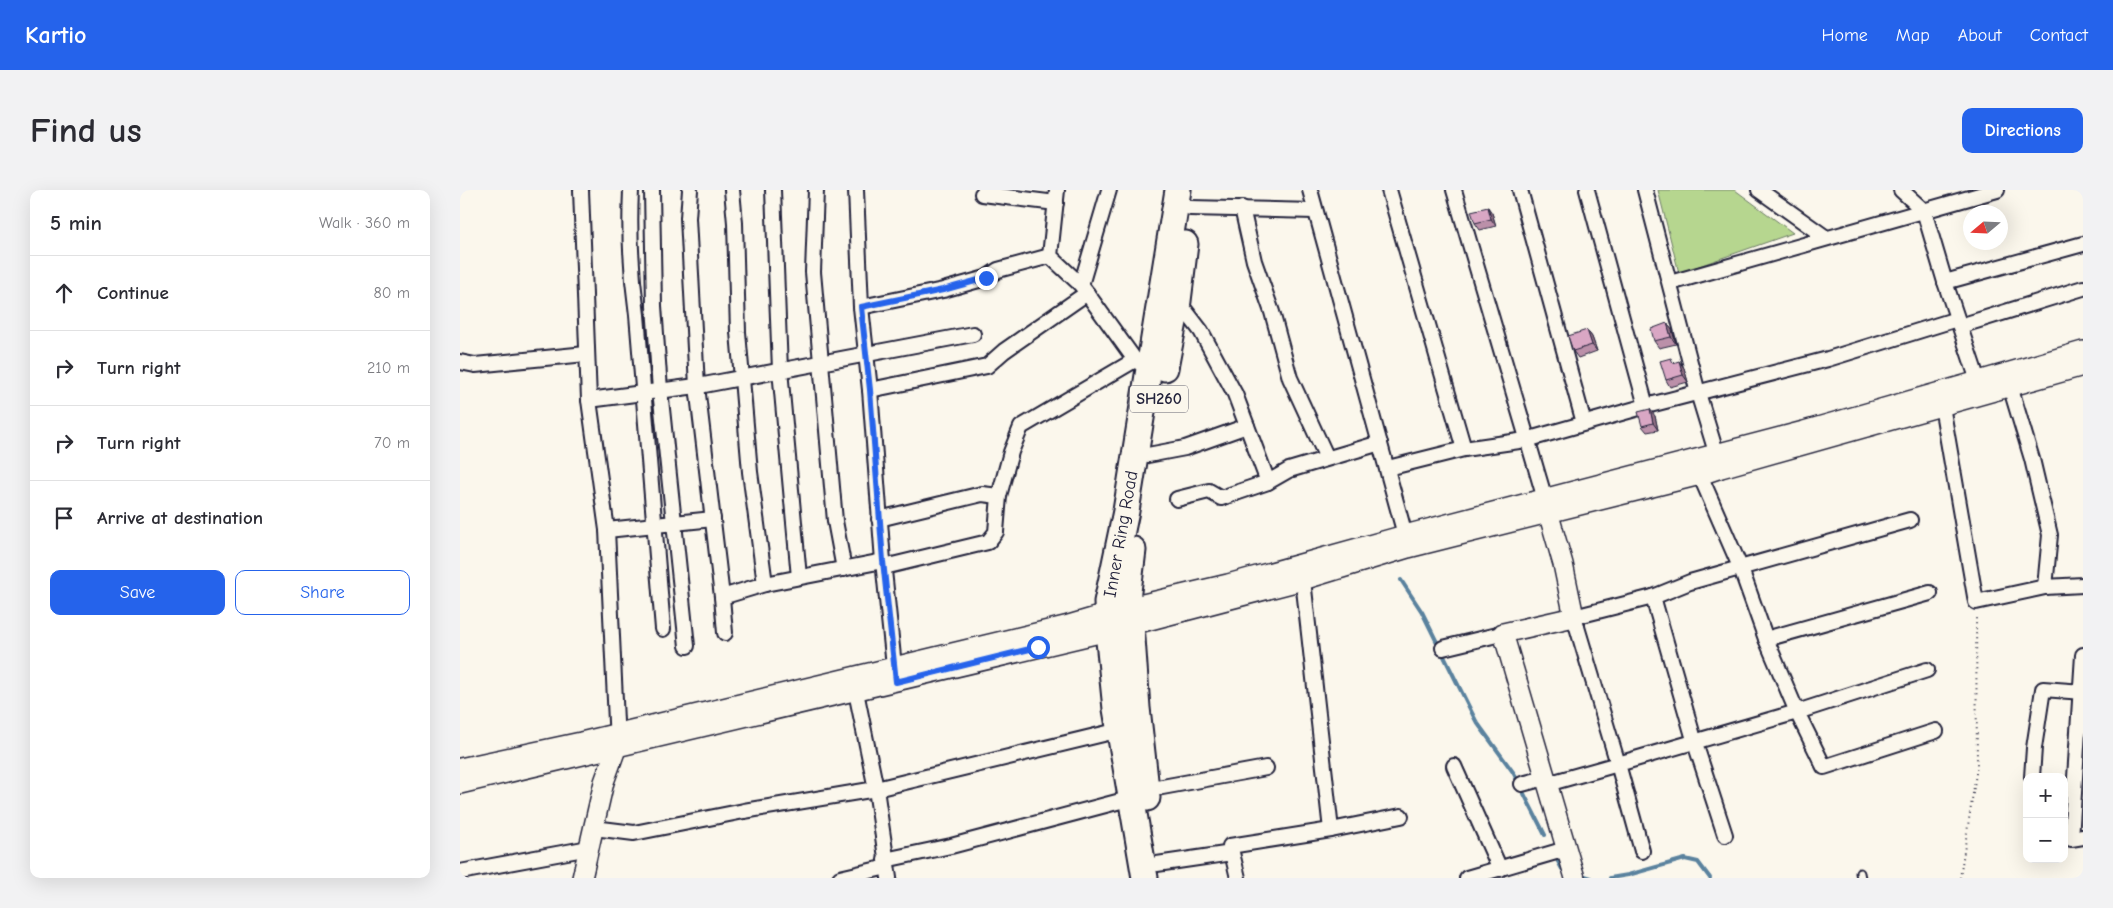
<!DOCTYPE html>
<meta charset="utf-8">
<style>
:root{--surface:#fff;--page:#f2f2f3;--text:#2b2b33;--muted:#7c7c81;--line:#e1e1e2;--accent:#2563eb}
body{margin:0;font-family:"Comic Neue",sans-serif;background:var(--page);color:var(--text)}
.controls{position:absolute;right:15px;bottom:15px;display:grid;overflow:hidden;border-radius:10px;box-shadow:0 5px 20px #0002}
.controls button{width:45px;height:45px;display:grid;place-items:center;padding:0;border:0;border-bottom:1px solid var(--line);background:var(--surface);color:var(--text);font:25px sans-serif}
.compass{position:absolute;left:1503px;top:15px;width:45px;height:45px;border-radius:50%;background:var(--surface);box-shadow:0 5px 20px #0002;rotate:251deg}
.stop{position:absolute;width:15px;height:15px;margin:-11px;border:4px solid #2563eb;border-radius:50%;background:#fff}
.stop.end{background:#2563eb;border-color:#fff;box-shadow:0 1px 5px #0008}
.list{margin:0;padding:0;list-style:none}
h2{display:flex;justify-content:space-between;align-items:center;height:65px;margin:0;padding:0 20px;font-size:21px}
h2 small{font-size:16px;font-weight:400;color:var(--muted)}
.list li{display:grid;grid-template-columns:32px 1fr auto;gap:15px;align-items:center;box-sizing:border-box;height:75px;padding:0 20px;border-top:1px solid var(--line)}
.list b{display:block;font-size:19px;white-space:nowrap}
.list em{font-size:16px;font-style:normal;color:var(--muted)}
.actions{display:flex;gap:10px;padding:15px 20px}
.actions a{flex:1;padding:11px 0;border:1px solid var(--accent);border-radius:10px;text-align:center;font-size:18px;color:var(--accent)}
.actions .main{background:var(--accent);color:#fff}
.icon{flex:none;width:28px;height:28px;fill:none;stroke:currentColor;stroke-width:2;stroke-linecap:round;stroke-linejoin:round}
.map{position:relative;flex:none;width:1623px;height:688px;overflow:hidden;border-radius:10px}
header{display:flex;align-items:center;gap:30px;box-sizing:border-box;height:70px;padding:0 25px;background:var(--accent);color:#fff}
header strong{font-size:24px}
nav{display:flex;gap:28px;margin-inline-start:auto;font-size:18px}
.intro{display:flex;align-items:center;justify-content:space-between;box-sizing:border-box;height:120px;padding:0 30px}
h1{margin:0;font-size:35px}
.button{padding:12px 22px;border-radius:10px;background:var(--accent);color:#fff;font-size:18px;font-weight:700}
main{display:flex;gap:30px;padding:0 30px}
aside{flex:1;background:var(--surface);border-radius:10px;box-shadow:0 5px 20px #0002}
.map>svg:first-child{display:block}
.green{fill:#b6d68f;stroke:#6c7c65}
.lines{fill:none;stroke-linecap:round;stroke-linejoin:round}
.stream{stroke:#5a829e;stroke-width:4}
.lane-casing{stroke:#22223b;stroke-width:11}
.street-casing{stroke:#22223b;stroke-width:18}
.secondary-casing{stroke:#22223b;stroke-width:22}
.highway-casing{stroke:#22223b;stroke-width:29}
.path{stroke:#22223b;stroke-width:2;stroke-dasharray:1 4;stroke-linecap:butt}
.lane{stroke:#fbf7ec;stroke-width:7}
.street{stroke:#fbf7ec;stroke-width:14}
.secondary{stroke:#fbf7ec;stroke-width:19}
.highway{stroke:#fbf7ec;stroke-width:25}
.wall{fill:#bb90a9;stroke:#22223b}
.shaded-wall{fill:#987589;stroke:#22223b}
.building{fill:#d9a7c4;stroke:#22223b}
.route{stroke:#2563eb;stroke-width:6}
.labels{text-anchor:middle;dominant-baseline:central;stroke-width:4;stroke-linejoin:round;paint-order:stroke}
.shield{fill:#fbf7ec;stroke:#636270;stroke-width:1}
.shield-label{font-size:16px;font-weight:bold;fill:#22223b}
.street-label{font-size:18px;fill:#22223b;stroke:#fbf7ec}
</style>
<header>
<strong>Kartio</strong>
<nav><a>Home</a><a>Map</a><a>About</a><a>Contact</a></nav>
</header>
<div class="intro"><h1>Find us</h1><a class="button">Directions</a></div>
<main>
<aside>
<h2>5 min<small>Walk · 360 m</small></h2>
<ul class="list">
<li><svg class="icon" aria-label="ahead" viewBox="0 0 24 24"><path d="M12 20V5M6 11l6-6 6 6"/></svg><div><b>Continue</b></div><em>80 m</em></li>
<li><svg class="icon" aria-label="right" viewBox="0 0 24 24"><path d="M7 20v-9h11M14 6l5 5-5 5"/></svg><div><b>Turn right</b></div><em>210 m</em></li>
<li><svg class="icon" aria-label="right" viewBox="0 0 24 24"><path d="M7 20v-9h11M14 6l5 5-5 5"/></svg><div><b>Turn right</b></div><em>70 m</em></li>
<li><svg class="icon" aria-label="arrive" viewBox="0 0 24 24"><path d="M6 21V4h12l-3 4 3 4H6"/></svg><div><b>Arrive at destination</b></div></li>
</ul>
<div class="actions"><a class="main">Save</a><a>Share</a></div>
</aside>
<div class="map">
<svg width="1623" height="688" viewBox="0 0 1623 688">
<rect width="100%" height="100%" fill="#fbf7ec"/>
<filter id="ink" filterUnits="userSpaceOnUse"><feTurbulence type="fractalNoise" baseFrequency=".02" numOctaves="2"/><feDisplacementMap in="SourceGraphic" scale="10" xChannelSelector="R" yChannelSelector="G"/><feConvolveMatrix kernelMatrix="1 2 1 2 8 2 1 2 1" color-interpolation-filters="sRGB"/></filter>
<g filter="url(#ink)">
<path class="green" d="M1198,0h77l58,43 -114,40z"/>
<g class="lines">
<g class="stream">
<path d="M941,390l21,32 54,109 37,51 32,63"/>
<path d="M1095,666l7,13"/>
<path d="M1125,686l6,2"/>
<path d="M1150,688l18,-3 57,-16 13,3 12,16"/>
</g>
<g class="lane-casing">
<path id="lane" d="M1400,683l1,5"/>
</g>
<g class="street-casing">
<g id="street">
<path d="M121,0l8,210 18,130 10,213"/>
<path d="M171,0c-2,43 0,83 6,125l26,314"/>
<path d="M192,0l2,116 6,84 27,256"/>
<path d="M230,0l-2,28 9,168 25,211 43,-13 118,-23"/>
<path d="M272,0l3,33 3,109 12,140 15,112"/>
<path d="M313,0l7,180 19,207"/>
<path d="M356,0l-3,82 22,249 9,48"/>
<path d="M396,0l5,117 9,83 13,171 12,115"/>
<path d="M597,0l-7,66 31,29 54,75 6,4"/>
<path d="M850,0l97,352"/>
<path d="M929,0l75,259"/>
<path d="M994,0l93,316"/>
<path d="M1060,0l64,233"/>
<path d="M1127,0l59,216"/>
<path d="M1185,0l53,203 21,69"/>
<path d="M1299,0l66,47"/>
<path d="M1441,0l23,21 21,71 36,108"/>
<path d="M522,4l74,9"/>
<path d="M730,18l125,3"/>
<path d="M782,18l12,53 18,51 18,66 37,80"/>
<path d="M1485,92l138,-38"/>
<path d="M1210,93l327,-93"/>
<path d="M621,95l28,-95"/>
<path d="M718,111l23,30 34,63 33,88 21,-12 91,-27"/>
<path d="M401,117l82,-17 43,-12 12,-8 52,-14"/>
<path d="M1500,136l123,-38"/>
<path d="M0,172l15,3 111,-11"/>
<path d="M1550,196l22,73 18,76 -5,52"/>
<path d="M410,200l117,-24 17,-15 83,-58"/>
<path d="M129,210l115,-15 269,-51"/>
<path d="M1482,216l34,196 69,-15 38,-2"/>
<path d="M688,265l37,-7 62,-22"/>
<path d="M928,278l76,-19 62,-9 120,-34 182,-47 129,-40"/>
<path d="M717,309l32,-8 12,7 47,-16"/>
<path d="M419,329l103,-25 17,2"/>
<path d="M147,340l106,-11"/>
<path d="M424,377l104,-25 8,-10 3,-36 12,-44 10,-25 114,-67"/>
<path d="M843,390l28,250 70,-14"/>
<path d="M262,407l3,36"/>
<path d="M1193,407l42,146 30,92"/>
<path d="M1306,449l164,-46"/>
<path d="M983,458l62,-15"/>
<path d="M1623,465l-12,184 12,-2"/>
<path d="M1467,480l-130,42 27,55 112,-36"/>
<path d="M394,492l22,107 13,89"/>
<path d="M994,576l46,103"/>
<path d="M1572,587l2,-29 9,-59 40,3"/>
<path d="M1062,594l23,-6"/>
<path d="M1087,594l71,-20 -44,-147 79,-20 37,-15 220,-62"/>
<path d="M686,600l120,-22"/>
<path d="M134,638l40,5 110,-22 132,-22 244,-59"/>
<path d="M1182,661l-24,-87 179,-52 -31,-73 -25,-70 -41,-94"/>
<path d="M772,663l-2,-7 101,-16"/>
<path d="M425,670l66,-14 181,-48"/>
<path d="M697,674l75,-11 6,25"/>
<path d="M0,682l129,-24"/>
<path d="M380,688l47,-11"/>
<path d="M1007,688l99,-29"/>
</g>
</g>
<g class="secondary-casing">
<g id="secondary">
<path d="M1088,322l15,52 11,53 -71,16 72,245"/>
<path d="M0,578l121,-26 313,-75 171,-41 61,-18 102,-24 177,-49 399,-104 279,-80"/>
<path d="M0,594l648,-153 195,-51 105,-32 292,-73 21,-7 362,-102"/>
<path d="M122,688l22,-96 13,-36"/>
</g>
</g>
<g class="highway-casing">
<g id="highway">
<path d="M705,178l13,-67 7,-57"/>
<path d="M673,360l-7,58 5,16 6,84 10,90"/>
<path d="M685,688l-29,-169 -8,-78 -1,-29 19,-91 52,-321"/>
</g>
</g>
<path class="path" d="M1500,688l17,-111 -1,-152"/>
<use href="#lane" class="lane"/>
<use href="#street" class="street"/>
<use href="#secondary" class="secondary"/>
<use href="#highway" class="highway"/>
</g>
<g class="wall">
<path d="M1032,23l4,13 -16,4 -5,-7z"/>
<path d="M1207,133l5,7 4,14 -17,4 -5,-7z"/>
<path d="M1127,140l5,7 5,14 -19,7 -5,-7z"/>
<path d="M1215,173l9,5 4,14 -18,5 -4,-7z"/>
<path d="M1195,226l3,14 -11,2 -5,-6z"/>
</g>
<g class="shaded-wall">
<path d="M1028,17l4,6 4,13 -5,-7z"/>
<path d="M1207,133l5,7 4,14 -5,-7z"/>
<path d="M1127,140l5,7 5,14 -5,-6z"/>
<path d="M1219,171l5,7 4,14 -5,-7z"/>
<path d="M1190,219l5,7 3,14 -5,-7z"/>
</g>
<g class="building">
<path d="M1028,17l3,12 -16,4 -4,-12z"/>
<path d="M1207,133l4,14 -17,4 -3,-12z"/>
<path d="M1127,140l5,15 -19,6 -5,-15z"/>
<path d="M1211,168l2,5 6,-2 4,14 -17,5 -6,-19z"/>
<path d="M1190,219l3,14 -11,3 -4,-14z"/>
</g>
</g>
<g class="lines" filter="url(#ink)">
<path class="route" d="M526,88l-43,12 -82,17 9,83 13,171 13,121 142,-35"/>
</g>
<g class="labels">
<rect class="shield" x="670" y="195.5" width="58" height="27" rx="4"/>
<g class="shield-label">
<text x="699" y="209">SH260</text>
</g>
<g class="street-label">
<text transform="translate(661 344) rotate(-80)">Inner Ring Road</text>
</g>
</g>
</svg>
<div class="controls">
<button>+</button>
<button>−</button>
</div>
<svg class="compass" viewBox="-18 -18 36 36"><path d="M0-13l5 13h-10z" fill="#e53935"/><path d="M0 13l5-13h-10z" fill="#7c7c81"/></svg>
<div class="stop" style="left:578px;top:457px"></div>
<div class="stop end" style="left:526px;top:88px"></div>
</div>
</main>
